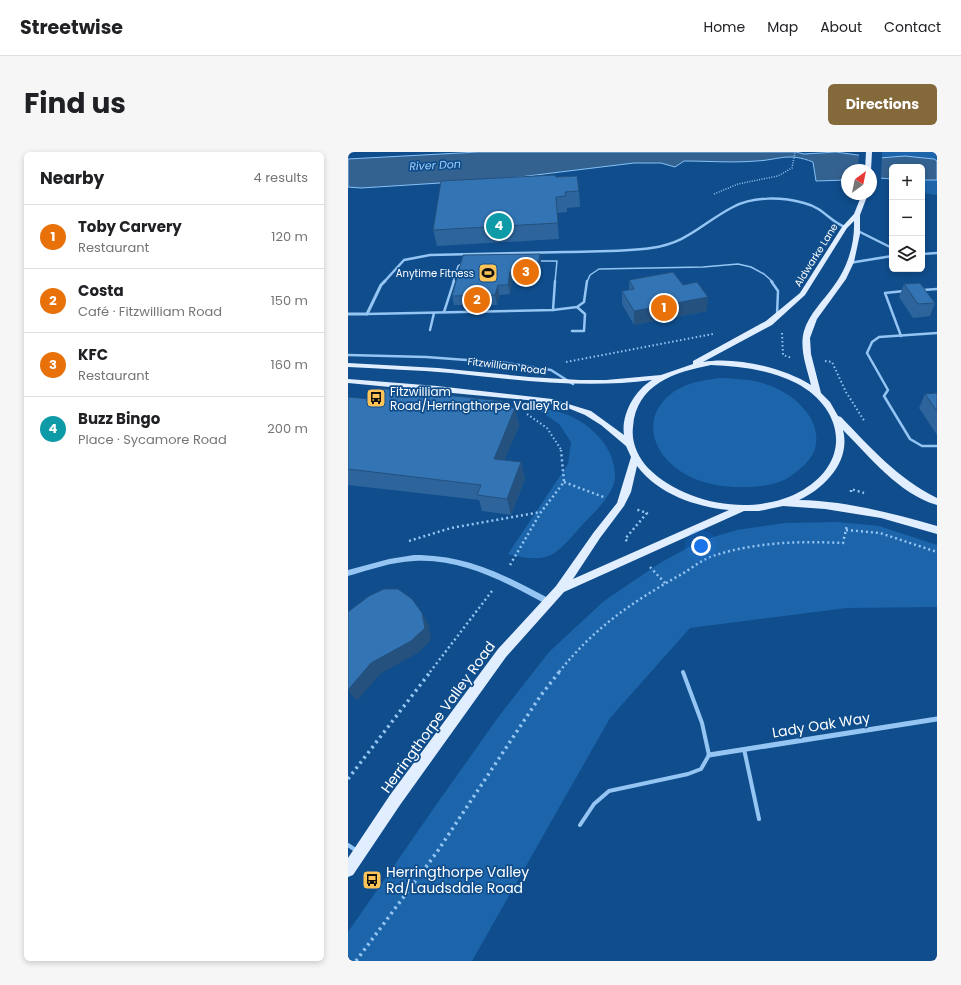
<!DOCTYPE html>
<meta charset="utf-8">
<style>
:root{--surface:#fff;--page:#f6f6f6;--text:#202124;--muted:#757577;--line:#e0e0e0;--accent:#846a3b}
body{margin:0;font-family:Poppins,sans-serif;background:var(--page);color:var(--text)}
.controls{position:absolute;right:12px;top:12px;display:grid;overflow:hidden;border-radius:6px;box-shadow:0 2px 6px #0003}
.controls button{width:36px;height:36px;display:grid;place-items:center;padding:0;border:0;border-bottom:1px solid var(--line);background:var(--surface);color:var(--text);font:20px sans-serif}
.compass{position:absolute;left:493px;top:12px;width:36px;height:36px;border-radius:50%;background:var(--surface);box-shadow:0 2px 6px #0003;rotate:33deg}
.you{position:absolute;left:353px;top:394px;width:14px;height:14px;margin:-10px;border:3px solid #fff;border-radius:50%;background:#1a73e8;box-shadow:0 0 0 6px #1a73e833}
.badge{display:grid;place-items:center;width:26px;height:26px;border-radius:50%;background:var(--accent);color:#fff;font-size:13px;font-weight:700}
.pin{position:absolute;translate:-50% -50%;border:2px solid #fff;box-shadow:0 1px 4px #0006}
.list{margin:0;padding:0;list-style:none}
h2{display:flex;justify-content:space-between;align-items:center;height:52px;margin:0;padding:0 16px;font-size:17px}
h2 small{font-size:13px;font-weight:400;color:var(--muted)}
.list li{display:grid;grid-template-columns:26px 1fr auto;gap:12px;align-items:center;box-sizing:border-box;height:64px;padding:0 16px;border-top:1px solid var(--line)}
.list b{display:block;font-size:15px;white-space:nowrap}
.list p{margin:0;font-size:13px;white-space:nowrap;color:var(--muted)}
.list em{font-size:13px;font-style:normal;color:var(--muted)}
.icon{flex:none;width:22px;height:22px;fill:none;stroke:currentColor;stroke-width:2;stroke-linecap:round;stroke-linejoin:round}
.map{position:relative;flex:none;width:589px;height:809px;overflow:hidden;border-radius:6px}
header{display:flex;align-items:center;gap:24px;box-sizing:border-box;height:56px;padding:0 20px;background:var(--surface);border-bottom:1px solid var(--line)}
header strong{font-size:19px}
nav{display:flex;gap:22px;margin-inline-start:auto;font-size:14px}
.intro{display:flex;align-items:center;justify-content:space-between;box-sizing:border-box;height:96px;padding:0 24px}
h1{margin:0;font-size:28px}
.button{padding:10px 18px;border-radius:6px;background:var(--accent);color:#fff;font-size:14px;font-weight:700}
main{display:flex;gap:24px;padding:0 24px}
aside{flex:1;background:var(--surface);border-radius:6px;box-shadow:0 2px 6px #0003}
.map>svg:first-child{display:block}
.green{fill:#1d65aa}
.water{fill:#346290;stroke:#86c1f7}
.pier{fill:#0f4d8c}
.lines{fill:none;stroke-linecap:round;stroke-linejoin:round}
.path-far3{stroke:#95c5f3;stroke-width:1.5;stroke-dasharray:1 1.5;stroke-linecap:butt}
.path-far2{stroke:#95c5f3;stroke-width:2;stroke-dasharray:1.5 2.5;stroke-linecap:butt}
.path-far1{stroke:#95c5f3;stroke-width:2.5;stroke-dasharray:2 3;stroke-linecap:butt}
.path{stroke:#95c5f3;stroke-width:3.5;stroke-dasharray:2.5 4;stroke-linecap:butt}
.service-far2{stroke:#95c5f3;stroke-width:1.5}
.service-far1{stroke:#95c5f3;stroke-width:2.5}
.service{stroke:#95c5f3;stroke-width:4}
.minor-far2{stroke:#95c5f3;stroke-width:2.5}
.minor-far1{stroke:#95c5f3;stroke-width:3}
.minor{stroke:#95c5f3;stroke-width:5}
.tertiary{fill:#95c5f3;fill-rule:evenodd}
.primary{fill:#e1eeff;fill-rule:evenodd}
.wall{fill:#2c649b}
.shaded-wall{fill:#24517e}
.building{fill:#3374b4;stroke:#24517e}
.labels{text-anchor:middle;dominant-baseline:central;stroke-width:3.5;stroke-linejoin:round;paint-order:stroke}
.far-street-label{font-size:10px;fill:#fff;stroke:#0f4d8c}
.far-poi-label{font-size:10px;fill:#fff;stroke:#0f4d8c;text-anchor:end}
.far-water-label{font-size:11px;font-style:italic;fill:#a1cffa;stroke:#0f4d8c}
.poi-label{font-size:12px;fill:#fff;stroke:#0f4d8c;text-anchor:start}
.near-street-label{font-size:14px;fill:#fff;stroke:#0f4d8c}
.near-poi-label{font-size:14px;fill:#fff;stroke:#0f4d8c;text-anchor:start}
</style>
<header>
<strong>Streetwise</strong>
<nav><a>Home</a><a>Map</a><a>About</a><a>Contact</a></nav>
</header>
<div class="intro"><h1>Find us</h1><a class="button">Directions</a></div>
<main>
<aside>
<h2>Nearby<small>4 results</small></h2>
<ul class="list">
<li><span class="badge" style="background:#e8710a">1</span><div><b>Toby Carvery</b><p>Restaurant</p></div><em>120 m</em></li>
<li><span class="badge" style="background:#e8710a">2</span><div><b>Costa</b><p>Café · Fitzwilliam Road</p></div><em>150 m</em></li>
<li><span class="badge" style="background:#e8710a">3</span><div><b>KFC</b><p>Restaurant</p></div><em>160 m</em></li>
<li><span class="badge" style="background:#0f9aa8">4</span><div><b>Buzz Bingo</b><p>Place · Sycamore Road</p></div><em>200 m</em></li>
</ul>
</aside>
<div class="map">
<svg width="589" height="809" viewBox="0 0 589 809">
<rect width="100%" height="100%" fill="#0f4d8c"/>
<g class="green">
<path d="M534,0h55v9l-3,-2 -29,-3 -23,1z"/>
<path d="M574,28h15v15l-15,-2z"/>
<path d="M372,226c17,1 34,1 51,8 24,9 52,34 44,63 -4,12 -15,20 -24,27 -12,8 -29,11 -44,11 -22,1 -48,-3 -67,-16 -42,-29 -33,-76 16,-89 8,-2 16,-3 24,-4z"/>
<path d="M188,256c10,2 23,3 32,7 24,10 48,34 47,62 -1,17 -21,36 -32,47 -9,10 -19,23 -30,30 -14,8 -31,3 -45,0l60,-90 3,-22 -12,-18z"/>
<path d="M489,370l42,4 58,19v62l-90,1 -157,20 -80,90 -138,243h-124v-29l88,-127 63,-89 50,-64 55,-51 56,-38 40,-22 37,-11 48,-7z"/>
</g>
<path class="water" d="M130,0h318l8,2 32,-2 43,6 26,-2 29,3 3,2v19h-15v-13h-30v12l-13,-1 -8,-8h-24v10l-31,1 -3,-19c-25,-10 -34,-2 -57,-1 -24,2 -48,0 -72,0l-9,6 -14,-4h-27l-131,16 -142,9 -13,-1v-28z"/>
<path class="pier" d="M511,2l23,1 -1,25 -10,1v-11h-13z"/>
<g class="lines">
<path class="path-far3" d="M366,42l24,-10 40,-8 14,-8 3,-16"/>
<g class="path-far2">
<path d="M434,181l1,22 9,3"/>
<path d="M477,209l7,1 14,30 19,30"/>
<path d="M218,210l147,-28"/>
<path d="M179,262l20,14 15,23"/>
</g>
<g class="path-far1">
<path d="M216,330l42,16"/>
<path d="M503,340v-3l13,4"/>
<path d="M498,378l34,3 57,19"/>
<path d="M61,389l42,-13 90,-16"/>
<path d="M279,389l-2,-2 22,-26 -12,-4"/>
<path d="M162,413l31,-53 23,-30 -3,-32"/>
<path d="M302,415l15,16"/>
<path d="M82,520l62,-81"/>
<path d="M211,520c36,-45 73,-70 123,-98 10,-6 22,-16 34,-19 41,-13 84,-14 127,-12l4,-18"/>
</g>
<g class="path">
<path d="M0,627l83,-108"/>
<path d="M8,809l81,-109 104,-157 19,-24"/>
</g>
<g class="service-far2">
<path d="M189,109h20l-2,21"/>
<path d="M105,130l5,-16 5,-3"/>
<path d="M239,130l3,-7 9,-6 104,-2 35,-3 13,3 13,7 9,8"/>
</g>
<g class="service-far1">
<path d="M423,129l7,10 -1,24"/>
<path d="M575,138l14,-1"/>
<path d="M205,158l2,-29"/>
<path d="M96,160l10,-31"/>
<path d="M19,162l186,-4 24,-3 7,-5 3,-21"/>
<path d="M82,178l4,-17"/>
<path d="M224,179h12l1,-17 -8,-7"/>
<path d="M589,181l-58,4 -7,5 -5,11 21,37 -4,6 26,43 12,7h15"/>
<path d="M553,184l-16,-43 19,-2"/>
<path d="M0,203l78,2 81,6 44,7 22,14"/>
</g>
<g class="service">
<path d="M396,597l15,70"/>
<path d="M232,673l14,-21 15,-13 79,-17 13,-5 8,-14 -7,-32 -19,-51"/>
<path d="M0,693l9,6"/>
</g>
<g class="minor-far2">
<path d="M510,79l34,17"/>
<path d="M574,102l15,-1"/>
<path d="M501,111l43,-7"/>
<path d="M36,130l20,-22 26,-5c45,-1 91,-2 136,-3 28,-1 57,0 85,-4 37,-5 51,-25 82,-41 21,-11 49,-10 71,-4 20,5 25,18 41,24"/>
</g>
<path class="minor-far1" d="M0,162h19l14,-29 4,-4"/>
<path class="minor" d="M361,603l228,-36"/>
<path class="tertiary" d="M66,403c54,0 91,20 138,45l1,2 -1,2 -3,1 -3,-1c-41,-22 -84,-46 -132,-43 -23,1 -45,9 -66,15v-6l41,-11z"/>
<g class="primary">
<path d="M518,0h6l-1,18h-6z"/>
<path d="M514,42h6l-8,21v19l-6,28 -8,17 -29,40 -7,19 1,16 10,39 9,9 8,14 3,1c29,30 57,62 96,81v7c-38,-11 -67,-48 -94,-75 8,31 -18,58 -44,70 47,1 93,13 138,26v8l-56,-16 -56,-9 -42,-3 -24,5h-15l-180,81 -58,65 -106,148 -47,70 -5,2v-19l42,-63 108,-146 58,-63 38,-54 23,-29 14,-46 -5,-11 -25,-21 -16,-10 -22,-9 -36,-6 -179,-17v-4l89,7 115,13 39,12 33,24c-3,-20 10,-44 28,-55 -68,9 -133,0 -201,-7 -34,-3 -69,-4 -103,-6v-4l90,5 91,9 51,3h26l55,-5 32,-11v-3l73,-40 34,-28 42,-66 12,-13zM506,69c1,23 -7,48 -21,66 -10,14 -24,27 -29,44 -5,18 3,37 7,54 -27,-17 -76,-29 -108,-23l69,-37 33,-30 42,-67zM363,213c29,1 59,5 85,18 48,25 56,78 7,107 -46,27 -117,16 -155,-22 -10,-11 -17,-26 -15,-41 3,-43 42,-55 78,-62zM289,314c21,28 59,41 92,44l-156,69 27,-41 24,-32 7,-14z"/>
</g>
</g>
<g class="wall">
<path d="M208,25l23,14 1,16 -13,1v4l-10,1 2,26 -122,7 -4,-16z"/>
<path d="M192,102l1,9 -2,18h-27l-2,13 -11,1 -2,10h-43l-2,-9z"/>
<path d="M281,128l78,31 -73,14 -12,-21v-13l7,-1z"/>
<path d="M556,132l31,19 -5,13 -17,2 -14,-21z"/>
<path d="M589,241v42l-18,-27 6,-14z"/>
<path d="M0,245l21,2 134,2 1,6 11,1 4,18 -15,34 17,2 4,17 -14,36 -29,-4 -3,-11 -131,-15z"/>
</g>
<g class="shaded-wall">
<path d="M192,102l1,9 -2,18 -2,-9z"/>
<path d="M162,120l2,9 -2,13 -2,-9z"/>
<path d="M150,133l1,10 -2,10 -2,-10z"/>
<path d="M360,145l-1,14 -73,14v-14z"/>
<path d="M155,249l3,17 -6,-11z"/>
<path d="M167,256l4,18 -21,50 -4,-17z"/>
<path d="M173,310l4,17 -14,36 -4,-16z"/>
<path d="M74,461l7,12 2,15 -13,13 -38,21 -23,27 -9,-10 23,-28z"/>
</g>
<g class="building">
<path d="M207,23l1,2 21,-1 2,15 -14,1 1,4 -10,1 2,26 -125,7 8,-49z"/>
<path d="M192,102l-3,18h-27l-2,13h-10l-3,10 -43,1 11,-41z"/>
<path d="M325,120l10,13 14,-3 11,15 -74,14 -12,-20 12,-2 -5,-9z"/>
<path d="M572,131l15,20 -17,1 -14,-20z"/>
<path d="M29,236l126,13 -3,6 15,1 -21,51 27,3 -14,37 -30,-4 4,-10 -133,-16v-72l21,2z"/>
<path d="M589,241v18l-12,-17z"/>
<path d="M36,437h14l14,10 10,14 3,15 -14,13 -40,22 -23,27v-78l21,-16z"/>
</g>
<defs>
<g id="stadium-square" transform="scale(1)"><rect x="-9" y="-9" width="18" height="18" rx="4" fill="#ffc457" stroke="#0f4d8c"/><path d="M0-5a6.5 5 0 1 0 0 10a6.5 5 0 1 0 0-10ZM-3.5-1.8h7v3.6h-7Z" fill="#111"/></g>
<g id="bus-square" transform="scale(1)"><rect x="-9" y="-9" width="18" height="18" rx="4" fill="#ffc457" stroke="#0f4d8c"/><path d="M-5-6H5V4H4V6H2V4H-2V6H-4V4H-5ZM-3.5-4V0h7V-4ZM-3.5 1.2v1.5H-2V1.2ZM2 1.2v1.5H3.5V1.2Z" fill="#111"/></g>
</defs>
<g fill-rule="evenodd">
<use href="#stadium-square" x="140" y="121"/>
<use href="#bus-square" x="28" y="246"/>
<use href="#bus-square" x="24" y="728"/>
</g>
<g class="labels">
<g class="far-street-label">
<text transform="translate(468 103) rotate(-58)">Aldwarke Lane</text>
<text transform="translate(159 214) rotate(7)">Fitzwilliam Road</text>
</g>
<g class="far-poi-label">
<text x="126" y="121">Anytime Fitness</text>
</g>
<g class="far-water-label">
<text transform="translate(87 13) rotate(-3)">River Don</text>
</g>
<g class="poi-label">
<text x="42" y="239">Fitzwilliam<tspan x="42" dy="14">Road/Herringthorpe Valley Rd</tspan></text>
</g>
<g class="near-street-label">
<text transform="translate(90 565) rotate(-54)">Herringthorpe Valley Road</text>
<text transform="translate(473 573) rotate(-9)">Lady Oak Way</text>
</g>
<g class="near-poi-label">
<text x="38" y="720">Herringthorpe Valley<tspan x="38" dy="16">Rd/Laudsdale Road</tspan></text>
</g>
</g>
</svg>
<div class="controls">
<button>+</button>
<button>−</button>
<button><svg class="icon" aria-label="layers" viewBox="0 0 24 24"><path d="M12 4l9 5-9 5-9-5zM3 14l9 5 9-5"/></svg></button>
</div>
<svg class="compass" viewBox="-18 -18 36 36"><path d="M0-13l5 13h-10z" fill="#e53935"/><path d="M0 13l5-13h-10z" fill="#757577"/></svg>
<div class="you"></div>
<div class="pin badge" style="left:316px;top:156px;background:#e8710a">1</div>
<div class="pin badge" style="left:129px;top:148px;background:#e8710a">2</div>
<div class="pin badge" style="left:178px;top:120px;background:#e8710a">3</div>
<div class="pin badge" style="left:151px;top:74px;background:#0f9aa8">4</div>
</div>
</main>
